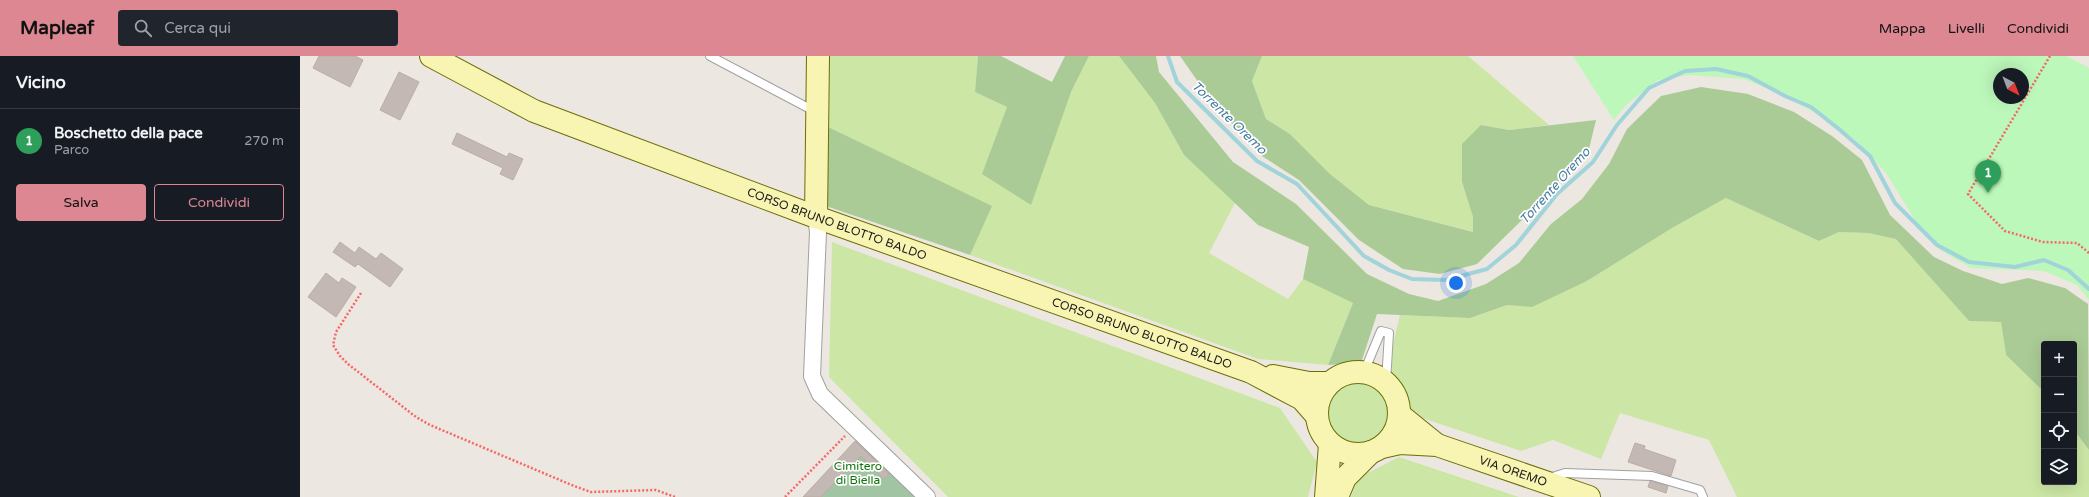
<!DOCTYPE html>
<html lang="it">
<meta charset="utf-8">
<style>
:root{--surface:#171b24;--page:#20242c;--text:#f1f3f6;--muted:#9ea1a6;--line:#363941;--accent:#dc8792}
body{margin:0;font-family:"Varela Round",sans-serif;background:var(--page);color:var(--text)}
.controls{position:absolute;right:12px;bottom:12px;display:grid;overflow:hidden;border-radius:4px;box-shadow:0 4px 16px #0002}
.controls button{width:36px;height:36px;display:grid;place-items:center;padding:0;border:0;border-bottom:1px solid var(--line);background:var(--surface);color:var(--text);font:20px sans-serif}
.compass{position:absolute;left:1693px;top:12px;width:36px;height:36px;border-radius:50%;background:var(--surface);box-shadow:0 4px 16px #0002;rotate:138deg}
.you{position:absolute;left:1156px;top:227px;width:14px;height:14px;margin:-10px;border:3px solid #fff;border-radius:50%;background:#1a73e8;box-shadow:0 0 0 6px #1a73e833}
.badge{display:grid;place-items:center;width:26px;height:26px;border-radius:50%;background:var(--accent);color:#fff;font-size:13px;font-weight:700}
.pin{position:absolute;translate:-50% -33px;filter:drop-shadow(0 1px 2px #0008)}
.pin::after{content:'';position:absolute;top:21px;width:14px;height:12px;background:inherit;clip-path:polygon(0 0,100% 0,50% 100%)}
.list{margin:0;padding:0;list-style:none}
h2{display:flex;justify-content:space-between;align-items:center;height:52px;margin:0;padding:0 16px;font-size:17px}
h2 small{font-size:13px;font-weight:400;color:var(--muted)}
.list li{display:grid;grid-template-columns:26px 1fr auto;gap:12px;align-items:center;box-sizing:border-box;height:64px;padding:0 16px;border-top:1px solid var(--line)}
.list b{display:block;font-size:15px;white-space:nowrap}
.list p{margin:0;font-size:13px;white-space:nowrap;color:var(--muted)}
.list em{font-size:13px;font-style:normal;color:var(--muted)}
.actions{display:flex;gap:8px;padding:12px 16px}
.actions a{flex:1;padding:9px 0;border:1px solid var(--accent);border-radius:4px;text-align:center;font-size:14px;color:var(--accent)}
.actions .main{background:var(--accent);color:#111}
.icon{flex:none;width:22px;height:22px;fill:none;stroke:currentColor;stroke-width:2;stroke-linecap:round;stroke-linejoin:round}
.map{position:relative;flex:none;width:1789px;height:441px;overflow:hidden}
header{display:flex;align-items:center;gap:24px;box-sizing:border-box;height:56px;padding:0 20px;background:var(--accent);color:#111}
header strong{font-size:19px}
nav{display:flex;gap:22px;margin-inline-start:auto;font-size:14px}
.search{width:280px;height:36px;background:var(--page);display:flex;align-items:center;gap:10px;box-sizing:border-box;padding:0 14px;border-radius:4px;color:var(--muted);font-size:15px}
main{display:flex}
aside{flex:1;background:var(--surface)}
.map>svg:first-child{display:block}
.grass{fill:#cce7a5}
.forest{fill:#aacb95}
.cemetery{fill:#a1c5a3}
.park{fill:#bdf8bb;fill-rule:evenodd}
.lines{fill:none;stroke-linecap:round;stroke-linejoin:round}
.stream{stroke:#a0d3da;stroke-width:4}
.building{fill:#c3b8b3;stroke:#bdaca3}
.lane-casing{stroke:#a1a1a1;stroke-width:10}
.street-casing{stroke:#a1a1a1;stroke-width:18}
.secondary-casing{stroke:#6c6d06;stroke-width:24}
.path{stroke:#f76666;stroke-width:2.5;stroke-dasharray:2 2;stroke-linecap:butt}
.lane{stroke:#fff;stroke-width:8}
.street{stroke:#fff;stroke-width:16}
.secondary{stroke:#f8f4b2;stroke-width:22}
.labels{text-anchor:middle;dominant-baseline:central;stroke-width:3.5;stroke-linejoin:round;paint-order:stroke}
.street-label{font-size:12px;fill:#1a1a1a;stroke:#fff}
.park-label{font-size:12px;fill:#0f740c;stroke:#fff}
.water-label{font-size:13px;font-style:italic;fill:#477ca0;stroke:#fff}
</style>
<header>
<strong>Mapleaf</strong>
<div class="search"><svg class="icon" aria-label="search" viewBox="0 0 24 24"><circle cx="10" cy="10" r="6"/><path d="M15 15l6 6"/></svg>Cerca qui</div>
<nav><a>Mappa</a><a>Livelli</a><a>Condividi</a></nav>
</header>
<main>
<aside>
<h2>Vicino<small></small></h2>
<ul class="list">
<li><span class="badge" style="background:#2e9e5b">1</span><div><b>Boschetto della pace</b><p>Parco</p></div><em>270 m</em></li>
</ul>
<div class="actions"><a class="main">Salva</a><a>Condividi</a></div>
</aside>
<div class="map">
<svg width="1789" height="441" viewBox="0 0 1789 441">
<rect width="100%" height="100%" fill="#ece7e0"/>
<g class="grass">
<path d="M526,0h152l-3,36 32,15 -24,67 88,-82 18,-36h30l36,47 29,52 51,48 -26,50 79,46 15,-20 50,24 -25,62 -70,-6 -288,-104 21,-48 -167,-82z"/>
<path d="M962,0h206l81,69 -40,5 -28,-5 -19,57 11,35 1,15 -105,-27 -39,-31 -40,-40 -24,-15 -14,-38z"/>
<path d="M1426,142l93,43 20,-9 29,1 29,6 72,82 32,1 5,33 38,37v90h30v-52l15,20v47h-352l-28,-57 -89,-27 -19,46 -48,-19 -32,11 -108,-36c-5,-13 -16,-27 -20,-39 -6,-18 3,-42 7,-61l70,3 37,-13 25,1 55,-25 85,-53z"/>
<path d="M532,186l448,166 37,54 -9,35h-360l-119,-120z"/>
<circle cx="1058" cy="357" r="33"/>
<path d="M1099,401l120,40h-168l7,-19z"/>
</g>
<g class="forest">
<path d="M678,0h23l51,26 13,-26h24l-18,36 -40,113 -49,-31 25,-67 -32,-15z"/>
<path d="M819,0h37l3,16 74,90 63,42 71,70 42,20 29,7 48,-17 33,-21 32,-39 31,-25 27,-35 18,-35 34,-33 40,-9 47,7 46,18 38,24 30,24 28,55 44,42 29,14 39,13 26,-6 37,10 23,16 1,146 -15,-20v-86h-30v48l-38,-37 -5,-33 -32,-1 -73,-82 -28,-6 -29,-1 -20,9 -93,-43 -54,30 -85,53 -55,26 -25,-2 -37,13 -93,-4 -16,49 -33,2 25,-62 -50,-24 6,-32 -51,-22 -74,-70 -29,-52z"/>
<path d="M880,0h82l-10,25 14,38 24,15 40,40 39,31 104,27v-15l-11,-35v-38l19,-19 28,5 87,-10 -7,29 -65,69 -47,46 -37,10 -37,-5 -44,-29 -60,-60 -37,-24 -49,-53z"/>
<path d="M524,69l168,81 -22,49 -147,-50z"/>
</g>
<path class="cemetery" d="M558,383l58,58h-113z"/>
<path class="park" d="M1273,0h494l22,12v232l-12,-15 -33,-14 -73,-3 -31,-18 -25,-30 -29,-47 -29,-32 -33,-23 -41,-23 -39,-16 -55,-4 -31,5 -32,25 -12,15zM1699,18h24v24h-24z"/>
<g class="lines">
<path class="stream" d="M868,0l9,26 80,79 40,23 67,72 25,14 23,9 34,1 41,-11 29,-24 41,-51 36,-32 24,-37 32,-37 36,-17 31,-2 32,7 37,20 26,11 29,23 30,26 25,47 42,42 32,17 46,5 29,-7 24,10 21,19"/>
</g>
<g class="building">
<path d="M19,0h36l8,4 -13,27 -37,-19z"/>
<path d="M99,16l20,10 -19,38 -20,-10z"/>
<path d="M157,77l50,24 2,-4 14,6 -10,21 -13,-6 3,-6 -51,-24z"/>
<path d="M40,186l15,11 4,-6 17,12 5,-6 22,16 -13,18 -32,-23 -3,3 -22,-15z"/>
<path d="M26,217l13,10 3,-5 14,9 -20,30 -28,-20z"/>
<path d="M555,385l34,33 -5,5 -23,-23 -40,41h-18z"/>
<path d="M1335,387l10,3 -1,3 32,11 -5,16 -43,-14z"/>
<path d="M1350,425l18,5 -2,7 -18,-6z"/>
</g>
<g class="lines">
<g class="lane-casing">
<g id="lane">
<path d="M410,0l106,56"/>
<path d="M1064,316l17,-41 8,2 -3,49"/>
<path d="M1249,422l16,-5 87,3 48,14 3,7"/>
</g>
</g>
<g class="street-casing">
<path id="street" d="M516,161l2,15 -6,144 8,18 107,103"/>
</g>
<g class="secondary-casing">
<g id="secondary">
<path id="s1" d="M131,0l103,55 282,106 435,155 51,27 14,16"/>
<path d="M516,161l2,-161"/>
<circle cx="1058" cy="357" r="41"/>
<path d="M973,320l36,7h20"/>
<path d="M1100,359l37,30"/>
<path id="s2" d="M1082,391l18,-4 37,2 152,52"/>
<path d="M1026,441l4,-53"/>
<path d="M1037,441l8,-19 26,-26"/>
</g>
</g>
<g class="path">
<path d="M1750,0l-82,138 37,37 38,11 34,1 12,10"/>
<path d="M61,237l-25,39 -3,13 7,11 8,8 68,53 14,8 144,61 17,6 65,-2 19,7"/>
<path d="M485,441l60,-61"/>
</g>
<use href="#lane" class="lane"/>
<use href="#street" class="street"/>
<use href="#secondary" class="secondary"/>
</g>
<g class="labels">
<g class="street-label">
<text stroke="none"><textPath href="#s1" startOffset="440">CORSO BRUNO BLOTTO BALDO</textPath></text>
<text stroke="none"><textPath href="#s1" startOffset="764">CORSO BRUNO BLOTTO BALDO</textPath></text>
<text stroke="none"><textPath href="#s2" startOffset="136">VIA OREMO</textPath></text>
</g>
<g class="park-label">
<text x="558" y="410">Cimitero<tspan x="558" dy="14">di Biella</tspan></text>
</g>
<g class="water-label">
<text transform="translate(929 62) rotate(44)">Torrente Oremo</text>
<text transform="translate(1255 130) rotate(-48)">Torrente Oremo</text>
</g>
</g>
</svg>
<div class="controls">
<button>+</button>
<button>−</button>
<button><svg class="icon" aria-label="locate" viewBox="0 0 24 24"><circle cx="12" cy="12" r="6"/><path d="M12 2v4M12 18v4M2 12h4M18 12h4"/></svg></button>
<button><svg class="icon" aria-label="layers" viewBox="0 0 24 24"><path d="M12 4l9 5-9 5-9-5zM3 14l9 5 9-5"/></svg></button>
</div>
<svg class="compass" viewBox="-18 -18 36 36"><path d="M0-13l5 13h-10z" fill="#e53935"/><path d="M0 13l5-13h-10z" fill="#9ea1a6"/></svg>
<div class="you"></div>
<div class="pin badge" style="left:1688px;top:137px;background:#2e9e5b">1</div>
</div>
</main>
